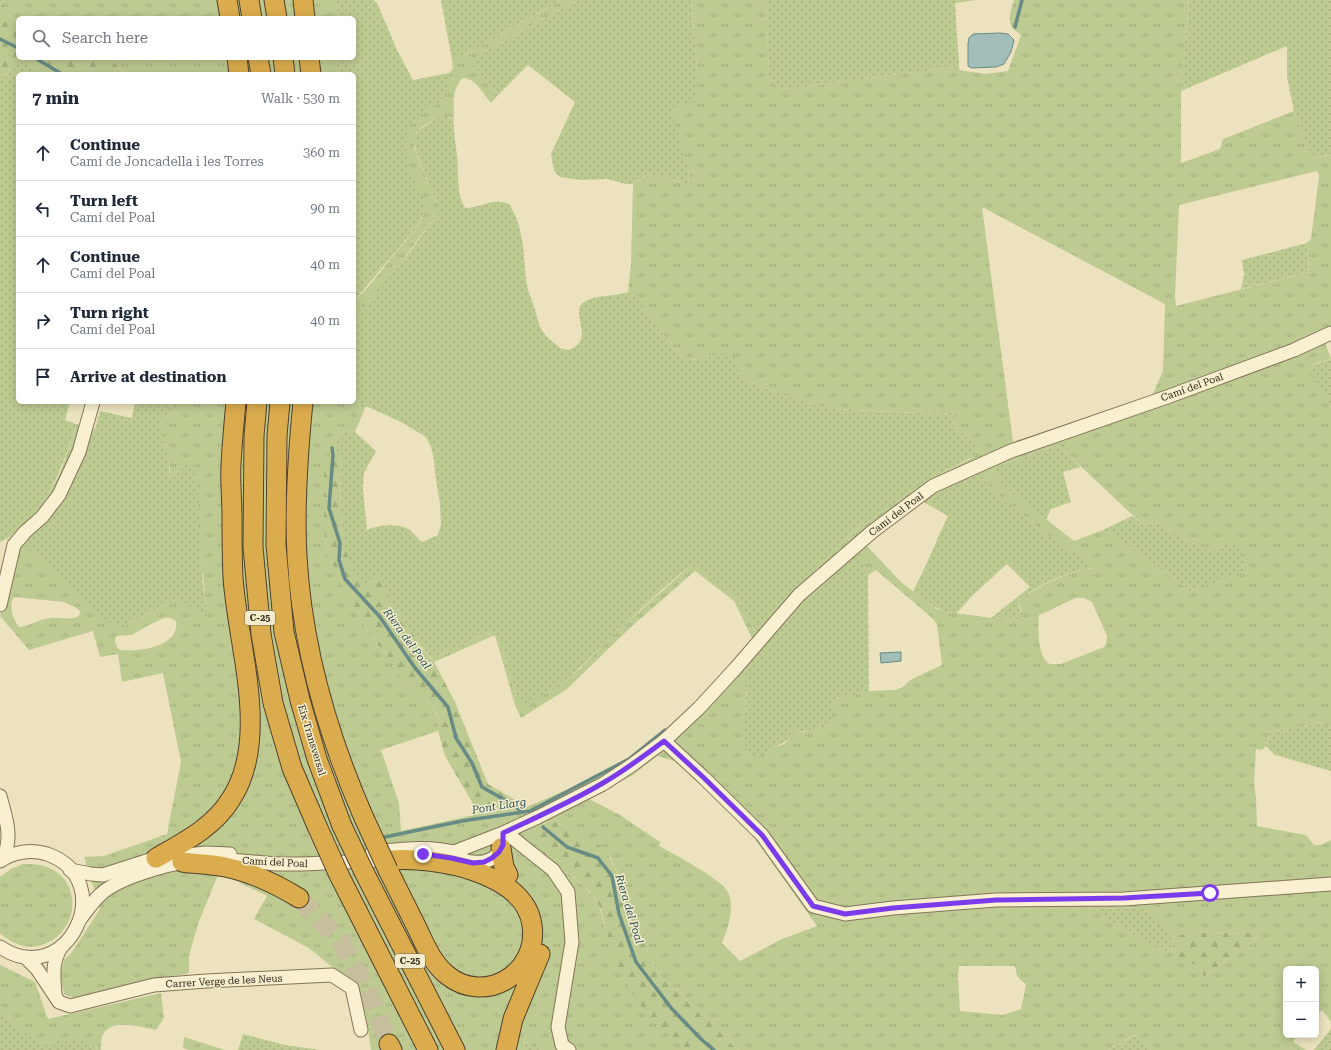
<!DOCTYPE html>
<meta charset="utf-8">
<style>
:root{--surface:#fff;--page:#f6f6f7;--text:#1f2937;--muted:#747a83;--line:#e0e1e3}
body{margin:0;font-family:"Roboto Serif",serif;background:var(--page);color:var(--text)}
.controls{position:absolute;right:12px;bottom:12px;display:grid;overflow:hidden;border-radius:6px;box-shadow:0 2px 10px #0003}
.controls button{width:36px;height:36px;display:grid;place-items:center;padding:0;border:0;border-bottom:1px solid var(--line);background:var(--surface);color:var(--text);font:20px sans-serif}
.stop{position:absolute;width:12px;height:12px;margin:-9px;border:3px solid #7c3aed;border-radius:50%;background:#fff}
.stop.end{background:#7c3aed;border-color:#fff;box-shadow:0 1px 4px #0008}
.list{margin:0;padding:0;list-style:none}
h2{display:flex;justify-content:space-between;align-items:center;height:52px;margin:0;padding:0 16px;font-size:17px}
h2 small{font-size:13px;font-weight:400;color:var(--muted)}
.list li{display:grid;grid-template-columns:26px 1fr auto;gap:12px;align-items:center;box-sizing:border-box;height:56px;padding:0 16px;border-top:1px solid var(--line)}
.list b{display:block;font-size:15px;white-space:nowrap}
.list p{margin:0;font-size:13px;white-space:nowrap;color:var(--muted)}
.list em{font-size:13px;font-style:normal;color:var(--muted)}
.icon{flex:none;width:22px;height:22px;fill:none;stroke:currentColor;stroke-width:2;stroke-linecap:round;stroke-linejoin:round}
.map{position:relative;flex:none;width:1331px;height:1050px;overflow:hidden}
.search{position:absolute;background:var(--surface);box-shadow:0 2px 10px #0003;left:16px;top:16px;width:340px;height:44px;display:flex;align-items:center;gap:10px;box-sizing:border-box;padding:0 14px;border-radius:6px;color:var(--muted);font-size:15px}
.panel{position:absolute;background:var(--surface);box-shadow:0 2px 10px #0003;left:16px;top:72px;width:340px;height:332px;border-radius:6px}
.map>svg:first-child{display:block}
.grass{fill:url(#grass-tufts);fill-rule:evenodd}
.forest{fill:url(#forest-firs)}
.garden{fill:url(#garden-dots)}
.water{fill:#a1beb8;stroke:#698b86}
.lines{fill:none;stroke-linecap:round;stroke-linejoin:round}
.stream{stroke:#698b86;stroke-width:3.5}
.highway-tunnel{stroke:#c7be9e;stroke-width:19;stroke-dasharray:19 10;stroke-linecap:butt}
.minor-casing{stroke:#847457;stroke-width:15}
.highway-casing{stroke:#51412c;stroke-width:21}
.minor{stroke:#f8f0d0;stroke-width:13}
.highway{stroke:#dbac4e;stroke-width:19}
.highway-bridge-casing{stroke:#51412c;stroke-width:21;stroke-linecap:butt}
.highway-bridge{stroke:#dbac4e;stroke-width:19}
.route{stroke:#7c3aed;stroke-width:5}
.labels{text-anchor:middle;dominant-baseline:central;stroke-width:3;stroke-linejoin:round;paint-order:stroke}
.shield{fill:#f4edcd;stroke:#6d6451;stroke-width:1}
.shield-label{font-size:9px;font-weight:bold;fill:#332a1c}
.street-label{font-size:10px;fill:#332a1c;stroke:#f4edcd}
.water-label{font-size:11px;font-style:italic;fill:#2b5153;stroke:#f4edcd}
</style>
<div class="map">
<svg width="1331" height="1050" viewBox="0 0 1331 1050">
<defs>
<pattern id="grass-tufts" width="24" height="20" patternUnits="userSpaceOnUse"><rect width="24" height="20" fill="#bdca92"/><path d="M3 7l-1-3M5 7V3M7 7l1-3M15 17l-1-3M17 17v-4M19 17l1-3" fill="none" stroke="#a3ae7d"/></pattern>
<pattern id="forest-firs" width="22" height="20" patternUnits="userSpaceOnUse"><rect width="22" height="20" fill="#bdca92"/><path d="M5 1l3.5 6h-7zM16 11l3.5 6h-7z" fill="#a3ae7d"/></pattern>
<pattern id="garden-dots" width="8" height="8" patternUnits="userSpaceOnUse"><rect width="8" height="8" fill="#bdca92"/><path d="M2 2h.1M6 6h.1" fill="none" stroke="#a3ae7d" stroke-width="1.8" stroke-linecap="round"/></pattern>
</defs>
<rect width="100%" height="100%" fill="#ece3be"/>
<g class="grass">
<path d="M3,0h333l3,18h-263l-1,-2 -6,2h-51v5c-10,-4 -12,-13 -15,-23z"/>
<path d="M561,0h17l-94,52 -9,8 1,9 22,26 -7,8c-9,-10 -14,-24 -28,-25 -12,11 -9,27 -9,41l-5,-2h-11l-16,10 -6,6 -2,14 16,40 8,15v10l-5,8 -20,26 -56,79 -3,20v-44c15,-13 29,-33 42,-49 7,-8 15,-17 21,-26 3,-4 7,-12 7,-17 1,-8 -4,-13 -7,-19 -8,-19 -18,-42 -9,-62 13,-26 42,-14 41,-55l4,-4 -1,-9 8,-3 10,-5z"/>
<path d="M691,0h75l3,74c4,10 9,14 19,15l163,-22 8,-3v6l26,4 23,-3 13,-36c-16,-10 -12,-19 -7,-35h175l-8,92v71l39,-14 3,-10 71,-28 17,48 20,-5v184l-6,4 6,17 -14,4 -8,4 22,40v321l-12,-6 -5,2 -45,8c-1,7 0,13 -7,18l-6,-1 -2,34 2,16 1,27 49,9 8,10h7l10,-5v182l-9,-12 -6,6v-47h-30v66h13l-6,6 2,2 -5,7h-139l-16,-15 -27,15h-369l-8,-6 -17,-19 -16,-14 -17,-17 -19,-15 -14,-26 -9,-30 -5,-9 -8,-24 -16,-33 -25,-21 -31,-15h-5l-6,2 20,46 21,17 14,16 14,49 19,39 15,22 41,38h-146l-16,-9 -1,9h-153l-4,-28 -8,-33 -50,-41 -55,-29 13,-23 -33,-16 -16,-5 -20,49 -9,32v17l-115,25 -10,-4 -4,-19 4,-15 8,-8 28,-43 -16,-52 20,-1 63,-22 14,-72 -18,-89 -41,9 -4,-28 -18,3 -7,-26 -64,19 -29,-34 17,-70 -10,-6c18,-17 36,-36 48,-58 10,-18 15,-38 21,-58l19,5 -11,23 -6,19 -6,13 -12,17 -39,41 31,28 72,56 52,-27 27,12 3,-9 -3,-26 -21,-108 -6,9 -7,-3 1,-6 -10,-37v-10l12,-11 2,-8h180v-13l6,13 6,4 -11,26 -10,-2 -8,9 -2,12 -3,1 -6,9 -2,19v50l3,24 42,80 18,22 15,22 30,28 7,13 -1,12 -57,19 18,53 2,28 78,-17 32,-3 16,-4 55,-24 46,-24 36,-29 4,-1 12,-9 73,-80 -19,-39 -39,-30 -63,55 -65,63 -46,29 -6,-13 -20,-70 -61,27 -2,-3 55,-26 8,-1 8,16 13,48 13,5 32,-17 20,-16 31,-32 78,-70 5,1 20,13 21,19 12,16 8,21 16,-21 81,-83 77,-53 40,-20 5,-14c-9,-11 -27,-14 -19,-33l-14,2 -112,-5 -36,-10 -54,-21 -2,-14 -29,-9 -10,4 -9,1 -8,-4 -35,-40 -7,-15 -12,-9 3,-27 2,-81 14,-9 3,-1 25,6 13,5 1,-16 -16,-47v-14l7,-1 5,-3 13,-25zM1317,171l2,5 -8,63 -4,4 2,29 -133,34 -1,-10 4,-91zM982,207l183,97 -2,67 -11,25 -139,46zM1058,445l84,79 13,-2 47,27 12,1 21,-7 -41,47 -3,1 -79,-57 -9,-4 -29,11 -70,-55 -13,-18zM979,473l17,20 58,47 38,23 3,5c-27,3 -55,17 -77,33l4,11 -2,7 -29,-1 -42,-6 -13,-3 -35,-27 -35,-37 52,-42 35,-19zM858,553l10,22 8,-5 55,47 6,7 5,41 -32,15 -7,7 -8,3 -23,1 -30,5 -7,5 -13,26 -19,5 -11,-2 -3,10 -7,5 -31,9 -4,-9 -2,-14 1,-41zM14,597l50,5 11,5 5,4 -1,5c-8,5 -20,1 -29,2 -10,1 -23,9 -31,9 -6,-8 -11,-21 -5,-30zM1076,598h8l8,4 15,34 -1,9 -2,2 -43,17h-11c-13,-7 -12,-36 -11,-49 13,-5 24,-12 37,-17zM164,618h6l6,3c4,26 -37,31 -55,29 -5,-2 -7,-9 -5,-14l16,-1 19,-11zM657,756l17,5 14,10 54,50 75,105 -35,13 -42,22 -18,-18c6,-14 13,-36 6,-51 -7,-13 -54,-38 -69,-46l1,-4 -40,-27 -31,-16 44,-24zM1133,907h11l7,12 10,8 14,8 36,-3 31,2 11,-2 4,-5 2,10 -55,40c-2,-7 -7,-11 -13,-15l-54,-26 -48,-26zM959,966h56l2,10 9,9 -5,24 -18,6 -43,-4 -2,-34z"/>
<path d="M110,58h230l1,16h-216z"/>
<path d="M23,864c9,0 16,0 24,3 37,14 32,66 -5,78 -16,5 -30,-1 -42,-12v-56l11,-8z"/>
<path d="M0,965l35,17 13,37 113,-26 3,25 -8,12c-16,-3 -47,-13 -54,7 -1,4 -1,9 -1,13h-4l-1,-3c-13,-10 -40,-5 -57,-1l-29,-26 -10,-13z"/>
<path d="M184,1037l41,13h-36l-6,-2z"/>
</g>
<g class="forest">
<path d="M0,0h3c3,10 5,19 15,23v35h92l15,16h-83l-16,-12h-6l-11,8 -6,10h-3z"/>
<path d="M338,451l3,1 1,5c-2,34 -6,100 22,124l14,-8 10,21 34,54 12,14 21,40 33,82 39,23 -16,4 -32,3 -34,-58 -7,-25 1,-12 -1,-3 -6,-10 -30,-28 -15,-22 -18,-22 -42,-80 -3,-24v-62c2,-9 5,-16 14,-17z"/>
<path d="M549,821h5l31,15 20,13 21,41 8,24 5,9 9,30 14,26 19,15 17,17 16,14 17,19 8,6h-52c-13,-12 -28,-24 -40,-37 -13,-13 -28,-44 -35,-61 -6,-15 -8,-44 -18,-55 -6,-8 -14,-15 -22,-21 -14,-12 -43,-24 -35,-48z"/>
<path d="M1257,927l3,5 -1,5 -55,40c-5,-16 -21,-15 -32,-24l1,-9 2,-9 36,-3 31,2 11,-2z"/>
</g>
<g class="garden">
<path d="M336,0h38l3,3 21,49 15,28 36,-7c0,6 1,13 -2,18 -8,21 -37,20 -41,46 -3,19 4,36 12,53 2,4 6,8 7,13 1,8 -6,19 -10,26l-61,72v-227h-13l-1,-16h14v-40h-15z"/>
<path d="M441,0h120l-91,52 -10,5 -8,3z"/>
<path d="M578,0h113l7,79 -2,22 -11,3 -8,5h-4l1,13 15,47 -1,16 -13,-5 -25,-6 -4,1 -13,9h-7l-19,-5 -27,1 -20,-3 -5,-5 -2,-6 -2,-12 24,-52 -47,-37 -30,30 -22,-26 -2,-4 1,-5 9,-8z"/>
<path d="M766,0h210l-21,3 4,61 -7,3 -164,22c-10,-1 -15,-5 -19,-15z"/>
<path d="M1189,0h142v154l-20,5 -17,-48 -7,-34v-31l-106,45z"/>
<path d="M19,62h7l16,12h-24v328h52l-5,18 11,4c-11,39 -26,76 -56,104 -7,6 -12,11 -20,14v-462h3l6,-10z"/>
<path d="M438,117h8l8,2c-1,13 2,25 3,37 2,17 -1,37 8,52 16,0 27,-11 44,-4 6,9 10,20 12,31 4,17 3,34 6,51 2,9 6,16 8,24 5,17 5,21 19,33 5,5 12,9 19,5 21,-11 -4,-37 11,-46 13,-8 30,-5 44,-10l13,9 6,15 35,40 8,4 9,-1 10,-4 11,-1 14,3 4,7 2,14 54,21 36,10 112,5 15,-2c-12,20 14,23 18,34 1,3 0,7 -1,10l-44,23 -77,53 -81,83 -16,21 -8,-21 -12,-16 -21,-19 -20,-13 -5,-1c-27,21 -52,46 -77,70 -28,26 -48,52 -86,66 -5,1 -8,2 -10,-3l-14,-51 -8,-15h-8l-55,26c-21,-25 -40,-55 -54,-85l-4,6 -8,2c-30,-15 -26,-96 -24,-125l-1,-5 -6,-1 2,-12 8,-9 10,2 21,19 -12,22 -1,16 4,41c11,-5 30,-7 41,-1 6,3 9,10 14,13l16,-7 3,-11 -1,-20 -5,-31 -1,-13 -3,-13 -5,-10 -23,-14 -37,-17 -6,-4 -6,-13v-44l3,-20 9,-21 43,-51 24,-33 5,-8v-10l-8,-15 -16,-42 1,-9 3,-5z"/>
<path d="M1307,243l2,29 -68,17 3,-14 -2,-15z"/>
<path d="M1331,359v48l-23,-40z"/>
<path d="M135,402h39l-2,8 -12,11c-1,21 11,34 9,53l7,3c6,-9 7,-13 19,-13l1,3c3,39 3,79 7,118 1,8 6,20 0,27l-27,-13 -52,27 -19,-6 -84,-78 39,-41 12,-17 6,-13 6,-19 11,-23 5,-18 32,7z"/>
<path d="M1058,445l23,22 -18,5 8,30 -20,7 -5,11 -42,-34 -13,-18z"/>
<path d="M979,473l17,20 58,47 38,23 3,5c-25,2 -58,17 -77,33l2,9 4,4 -4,5 -29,-1 39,-31 -23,-23 -35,32 -15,17c-21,-1 -28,-10 -44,-22 13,-24 23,-50 35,-75l-26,-15 31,-17z"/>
<path d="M1132,516l10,8 13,-2 47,27 12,1 21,-8 12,28 -56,21 -79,-57 -9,-4z"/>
<path d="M858,553l10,22 1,117c-8,1 -28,3 -33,8 -5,5 -2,12 -5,18 -6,12 -27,15 -39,12l-3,10 -3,1 -30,17c-16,-8 -10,-46 -10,-60 1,-11 0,-21 0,-32l74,-82z"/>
<path d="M1319,722l12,6v43l-56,-16 -9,-9 2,-3 1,-11 45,-8z"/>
<path d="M1133,907h11c9,16 15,19 31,28l-2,9 -1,9 -35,-17 -48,-26z"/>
<path d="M0,1007l10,13 29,25c17,-3 39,-7 55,-1l3,6h-97z"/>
<path d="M1331,1029v21h-17l16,-20z"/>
<path d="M243,1034l42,11 36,5h-83z"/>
<path d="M1136,1035l15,15h-43z"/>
<path d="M525,1041l16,9h-17z"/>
<path d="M1295,1043l11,7h-16z"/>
</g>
<g class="water">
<path d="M1000,33l8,1 6,6 -3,12 -7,12 -8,3 -24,1 -4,-2v-23l1,-5 4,-4z"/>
<path d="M901,652v9l-20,2 -1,-10z"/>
</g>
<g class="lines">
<g class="stream">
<path d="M1015,27l7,-27"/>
<path d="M0,39l18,9"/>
<path d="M35,58l27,16"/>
<path d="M332,448l1,7 -4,53 11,35 -1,17 6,19 35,38 35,51 33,39 8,31 16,25 10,24 30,17 8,6"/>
<path d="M543,827l24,20 31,11 14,18 7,38 17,48 36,47 30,31 12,10"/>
<path d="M380,838l82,-17 68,-10 99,-52 36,-29"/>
</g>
<path class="highway-tunnel" d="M299,898l43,45 26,49 21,52"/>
<g class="minor-casing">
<g id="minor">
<path d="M0,605l14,-60 11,-13 17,-15 17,-22 20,-43 14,-50"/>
<path d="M664,741l40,37 58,57 51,71 32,8 48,-6 103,-8 128,-1 207,-15"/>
<path d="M0,796c6,23 13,40 3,63"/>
<path d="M508,831l6,8 39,31 15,22 4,50 -14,85 4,18 7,5"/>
<path d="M372,852c30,-3 60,-7 89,2"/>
<path d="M454,852l49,-19 35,-16 65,-33 29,-19 32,-24 35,-33 36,-39 64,-74 74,-64 60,-45 78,-35 156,-54 127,-47 37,-17"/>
<path d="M220,859l57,5h26l87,-4"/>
<path d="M462,860c17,5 36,3 41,-17"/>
<path d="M0,861c13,-9 31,-12 47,-7 74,26 20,138 -47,93"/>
<path d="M70,870l21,4 12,1 53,-17 50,-5 24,1"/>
<path d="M81,918c6,-8 12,-17 20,-24 17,-16 66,-30 90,-33"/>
<path d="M25,957l12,12 22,33 11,4 84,-21 52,-4 126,-6 20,13 9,42"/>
<path d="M55,995c-1,-18 -4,-33 7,-49"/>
</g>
</g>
<g class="highway-casing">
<g id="highway">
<path d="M227,0l3,18"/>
<path d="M249,0l3,18"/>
<path d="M274,0l3,18"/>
<path d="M303,0l2,18"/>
<path d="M237,58l2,16"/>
<path d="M258,58l3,16"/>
<path d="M283,58l2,16"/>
<path d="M309,58l2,16"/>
<path d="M257,402l-3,34 -1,111 8,87 12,69 19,65 25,58"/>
<path d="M280,402l-3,34 -1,109 8,87 16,68 17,59 25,67"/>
<path d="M303,402c-5,51 -9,103 -6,154 5,91 31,180 67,262"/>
<path d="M501,848l3,19 4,8"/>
<path d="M156,858c28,-16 58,-31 75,-59 40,-61 6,-155 2,-222 -1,-20 -1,-40 -1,-61 0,-17 -2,-34 -1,-51 1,-21 3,-42 5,-63"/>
<path d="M182,862c14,2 29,2 43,5 26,5 51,17 74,31"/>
<path d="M388,870c9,18 18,36 27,54 9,18 16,38 32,51 38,31 92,-2 85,-50 -7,-53 -97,-68 -140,-65"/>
<path d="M364,872l91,178"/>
<path d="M339,875l89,175"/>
<path d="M389,1044l3,6"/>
<path d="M506,1050l7,-31 27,-65"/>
</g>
</g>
<use href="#minor" class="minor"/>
<use href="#highway" class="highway"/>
<g class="highway-bridge-casing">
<g id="highway-bridge">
<path d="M364,818l24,52"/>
<path d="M317,826l22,49"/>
<path d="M342,826l22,46"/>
</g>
</g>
<use href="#highway-bridge" class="highway-bridge"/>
</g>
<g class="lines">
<path class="route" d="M423,854l28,4 22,5 11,-1 8,-4 7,-6 4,-7v-12c34,-16 68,-31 100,-50 21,-12 41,-27 61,-42l40,37 58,57 51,71 32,8 48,-6 103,-8 128,-2 86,-5"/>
</g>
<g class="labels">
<g class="shield">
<rect x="245" y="611" width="30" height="14" rx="3"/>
<rect x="395" y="954" width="30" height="14" rx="3"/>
</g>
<g class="shield-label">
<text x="260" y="618">C-25</text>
<text x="410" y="961">C-25</text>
</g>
<g class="street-label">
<text transform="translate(1192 387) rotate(-20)">Camí del Poal</text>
<text transform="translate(896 514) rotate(-37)">Camí del Poal</text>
<text transform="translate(312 740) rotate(73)">Eix Transversal</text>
<text transform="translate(275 862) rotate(3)">Camí del Poal</text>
<text transform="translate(224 981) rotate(-3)">Carrer Verge de les Neus</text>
</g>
<g class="water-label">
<text transform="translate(407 639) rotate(54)">Riera del Poal</text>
<text transform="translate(499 806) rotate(-9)">Pont Llarg</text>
<text transform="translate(629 909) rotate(73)">Riera del Poal</text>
</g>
</g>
</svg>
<div class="controls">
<button>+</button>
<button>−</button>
</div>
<div class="stop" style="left:1210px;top:893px"></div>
<div class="stop end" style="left:423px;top:854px"></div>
<div class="search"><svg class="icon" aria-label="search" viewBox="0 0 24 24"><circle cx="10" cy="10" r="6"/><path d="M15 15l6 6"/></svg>Search here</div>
<section class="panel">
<h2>7 min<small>Walk · 530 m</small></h2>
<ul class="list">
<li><svg class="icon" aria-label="ahead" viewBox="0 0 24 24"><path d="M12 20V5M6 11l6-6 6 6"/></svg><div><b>Continue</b><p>Camí de Joncadella i les Torres</p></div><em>360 m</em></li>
<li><svg class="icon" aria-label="left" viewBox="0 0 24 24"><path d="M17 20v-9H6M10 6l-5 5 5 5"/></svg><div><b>Turn left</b><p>Camí del Poal</p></div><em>90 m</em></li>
<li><svg class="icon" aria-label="ahead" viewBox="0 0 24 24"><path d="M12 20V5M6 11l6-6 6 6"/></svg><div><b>Continue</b><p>Camí del Poal</p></div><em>40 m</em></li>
<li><svg class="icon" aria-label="right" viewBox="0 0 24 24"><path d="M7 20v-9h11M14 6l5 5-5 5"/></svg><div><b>Turn right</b><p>Camí del Poal</p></div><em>40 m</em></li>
<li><svg class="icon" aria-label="arrive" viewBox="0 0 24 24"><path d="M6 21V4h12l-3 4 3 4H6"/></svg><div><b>Arrive at destination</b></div></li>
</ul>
</section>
</div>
